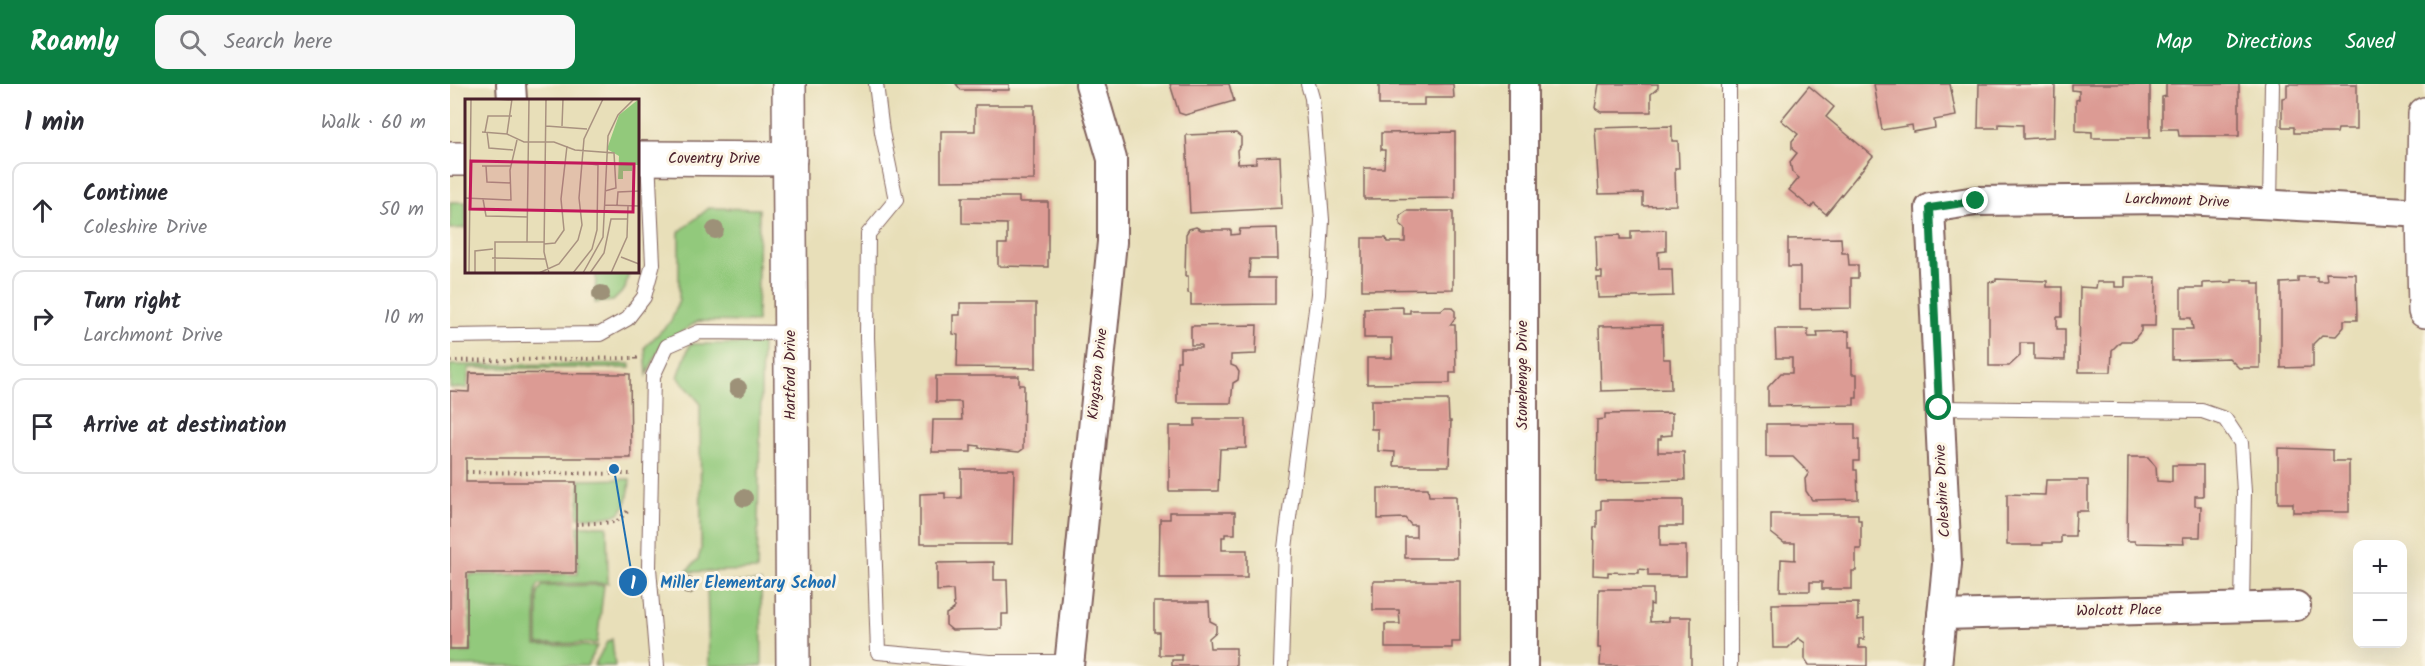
<!DOCTYPE html>
<meta charset="utf-8">
<style>
:root{--surface:#fff;--page:#f7f7f7;--text:#2b2b33;--muted:#7c7c81;--line:#e1e1e2;--accent:#0b8043}
body{margin:0;font-family:Kalam,sans-serif;background:var(--page);color:var(--text)}
.controls{position:absolute;right:18px;bottom:18px;display:grid;overflow:hidden;border-radius:12px;box-shadow:0 6px 24px #0002}
.controls button{width:54px;height:54px;display:grid;place-items:center;padding:0;border:0;border-bottom:2px solid var(--line);background:var(--surface);color:var(--text);font:30px sans-serif}
.stop{position:absolute;width:18px;height:18px;margin:-14px;border:4px solid #0b8043;border-radius:50%;background:#fff}
.stop.end{background:#0b8043;border-color:#fff;box-shadow:0 2px 6px #0008}
.list{margin:0;padding:0;list-style:none}
h2{display:flex;justify-content:space-between;align-items:center;height:78px;margin:0;padding:0 24px;font-size:26px}
h2 small{font-size:20px;font-weight:400;color:var(--muted)}
.list li{display:grid;grid-template-columns:39px 1fr auto;gap:18px;align-items:center;box-sizing:border-box;height:96px;margin:0 12px 12px;padding:0 12px;border:2px solid var(--line);border-radius:12px}
.list b{display:block;font-size:22px;white-space:nowrap}
.list p{margin:0;font-size:20px;white-space:nowrap;color:var(--muted)}
.list em{font-size:20px;font-style:normal;color:var(--muted)}
.icon{flex:none;width:33px;height:33px;fill:none;stroke:currentColor;stroke-width:2;stroke-linecap:round;stroke-linejoin:round}
.map{position:relative;flex:none;width:1975px;height:582px;overflow:hidden}
header{display:flex;align-items:center;gap:36px;box-sizing:border-box;height:84px;padding:0 30px;background:var(--accent);color:#fff}
header strong{font-size:28px}
nav{display:flex;gap:33px;margin-inline-start:auto;font-size:21px}
.search{width:420px;height:54px;background:var(--page);display:flex;align-items:center;gap:15px;box-sizing:border-box;padding:0 21px;border-radius:12px;color:var(--muted);font-size:22px}
main{display:flex}
aside{flex:1;background:var(--surface)}
.map>svg:first-child{display:block}
.green{fill:#92c97b;stroke:#6e7453;stroke-width:1.5}
.building{fill:#dc9b94}
.lines{fill:none;stroke-linecap:round;stroke-linejoin:round}
.lane-casing{stroke:#81625d;stroke-width:16}
.street-casing{stroke:#81625d;stroke-width:32}
.secondary-casing{stroke:#81625d;stroke-width:36}
.path{stroke:#81625d;stroke-width:4;stroke-dasharray:1.5 4.5;stroke-linecap:butt}
.lane{stroke:#fff;stroke-width:14}
.street{stroke:#fff;stroke-width:28}
.secondary{stroke:#fff;stroke-width:33}
.tree{fill:#9d9178}
.route{stroke:#0b8043;stroke-width:8}
.labels{text-anchor:middle;dominant-baseline:central;stroke-width:6;stroke-linejoin:round;paint-order:stroke}
.street-label{font-size:15px;fill:#4a1f2b;stroke:#fcf5e5}
.inset-road{fill:none;stroke:#a99280;stroke-width:1.5}
.view{fill:#c2185b;fill-opacity:0.15;stroke:#c2185b;stroke-width:3}
.inset-edge{fill:none;stroke:#4a1f2b;stroke-width:3}
.leader{fill:none;stroke:#1f6fb2;stroke-width:2}
.callout-dot{fill:#1f6fb2;stroke:#fcf5e5;stroke-width:2}
.mark-label{font-size:18px;text-anchor:middle;font-weight:bold;fill:#fff}
.callout-label{font-size:16px;text-anchor:middle;font-weight:bold;fill:#1f6fb2;stroke:#fcf5e5;stroke-width:6;stroke-linejoin:round;paint-order:stroke}
</style>
<header>
<strong>Roamly</strong>
<div class="search"><svg class="icon" aria-label="search" viewBox="0 0 24 24"><circle cx="10" cy="10" r="6"/><path d="M15 15l6 6"/></svg>Search here</div>
<nav><a>Map</a><a>Directions</a><a>Saved</a></nav>
</header>
<main>
<aside>
<h2>1 min<small>Walk · 60 m</small></h2>
<ul class="list">
<li><svg class="icon" aria-label="ahead" viewBox="0 0 24 24"><path d="M12 20V5M6 11l6-6 6 6"/></svg><div><b>Continue</b><p>Coleshire Drive</p></div><em>50 m</em></li>
<li><svg class="icon" aria-label="right" viewBox="0 0 24 24"><path d="M7 20v-9h11M14 6l5 5-5 5"/></svg><div><b>Turn right</b><p>Larchmont Drive</p></div><em>10 m</em></li>
<li><svg class="icon" aria-label="arrive" viewBox="0 0 24 24"><path d="M6 21V4h12l-3 4 3 4H6"/></svg><div><b>Arrive at destination</b></div></li>
</ul>
</aside>
<div class="map">
<svg width="1975" height="582" viewBox="0 0 1975 582">
<rect width="100%" height="100%" fill="#fcf5e5"/>
<filter id="ink" filterUnits="userSpaceOnUse"><feTurbulence type="fractalNoise" baseFrequency=".0167" numOctaves="2"/><feDisplacementMap in="SourceGraphic" scale="12" xChannelSelector="R" yChannelSelector="G"/><feConvolveMatrix kernelMatrix="1 2 1 2 8 2 1 2 1" color-interpolation-filters="sRGB"/></filter>
<filter id="wash" filterUnits="userSpaceOnUse"><feTurbulence type="fractalNoise" baseFrequency=".008" numOctaves="4" result="noise"/><feDisplacementMap in="SourceGraphic" scale="24" xChannelSelector="R" yChannelSelector="G"/><feGaussianBlur stdDeviation="1.35" result="paint"/><feColorMatrix in="noise" values="0 0 0 0 0 0 0 0 0 0 0 0 0 0 0 0 0 1.4 0 .05"/><feComposite in="paint" operator="in"/></filter>
<g filter="url(#wash)">
<rect width="100%" height="100%" fill="#e8dfb9"/>
<g class="green">
<path d="M0,118h16v26l-16,1z"/>
<path d="M259,124l50,1 -2,113 -59,-1 -38,26 -13,28 -2,-28 26,-26 8,-21v-68z"/>
<path d="M146,188h33l-4,17 -12,12 -18,2z"/>
<path d="M240,260h72l-5,226 -71,2 12,-13 3,-9 -1,-147 -22,-26z"/>
<path d="M180,280v4h-161l-2,20h-17v-23z"/>
<path d="M180,395c-2,43 -15,38 -52,38l2,-37z"/>
<path d="M128,442h29l1,57 -69,1 -3,6v55l61,1 -10,20h-137v-13l21,-1 -2,-77 109,-1z"/>
<path d="M311,498l1,84h-53l-2,-83z"/>
<path d="M154,501l-7,58 -59,1v-52l4,-6z"/>
<path d="M162,555l3,27h-21l13,-24z"/>
</g>
<g id="blocks">
<g class="building">
<path d="M506,0h53v6h-48z"/>
<path d="M720,0h59l5,17 -49,14 -6,-2z"/>
<path d="M929,0h74l1,14h-30v7h-45z"/>
<path d="M1149,0h59v4l-7,6v18h-50l-6,-4z"/>
<path d="M1424,0h76l6,32 -22,4 1,8 -22,4 -1,-7 -30,5z"/>
<path d="M1529,0h76l-1,53 -31,2v-14l-24,-1v4h-21z"/>
<path d="M1622,0h78v54h-58v-6l-16,-1v-31l3,-1v-8l-7,-1z"/>
<path d="M1716,0h73v52h-60l-1,-7h-16v-32l4,-1z"/>
<path d="M1837,0h70v45h-19l-1,4h-43v-6h-12v-29l5,-1z"/>
<path d="M1359,2l25,21 -8,10 47,39 -47,58 -12,-10 -3,4 -22,-18 10,-12 -7,-6 -2,-10 7,-9 -5,-4v-8l6,-7 -17,-14z"/>
<path d="M525,21h59v75l-93,1v-50h34z"/>
<path d="M1222,42v15h6l1,27h-4l1,37 -33,1v-13l-44,1 -4,-66z"/>
<path d="M1005,48v66l-91,1v-31h20l1,-18h-4v-17z"/>
<path d="M786,49l5,4v8l-4,5 1,14 18,-1v-6l24,-1 2,52 -92,5 -4,-78z"/>
<path d="M512,113h57v5h29v65l-50,-1v-22h9v-20l-45,-1z"/>
<path d="M957,127h46v78l-91,1v-52h24l1,4h18v-14l-5,-4v-8z"/>
<path d="M746,143l5,3h30v5l8,-1 1,-5 37,-1 1,31h-28l-1,19h26v26l-84,1v-11l-3,-1v-17h-3l1,-42 3,-5z"/>
<path d="M1216,146v21l-8,1 1,17h13l1,27 -75,2 -1,-20h5v-6h-5l-1,-36 24,-1v4h11v-8z"/>
<path d="M1391,154l1,15h6l1,12h9v13h-7v30l-51,1v-42h-12v-28z"/>
<path d="M1876,189l30,1 1,46h-13v7l-8,9 -14,-1 -9,9v23l-32,1v-85l17,-1v-5h19v4h10z"/>
<path d="M1675,193h31l-1,49h-14v5l-8,10h-12l-9,9 -1,22h-32l1,-85 16,1 1,-6h18v5h10z"/>
<path d="M1546,195l51,2v6h15v30h-5v12h8v31l-31,-1v-16h-14v13l-11,10h-20v-84l7,-1z"/>
<path d="M1782,196h21v3h7v85h-21l-10,-10 -57,2v-31h21l-2,-11h-10v-30h22v-5l29,-1z"/>
<path d="M510,219h76v65l-79,-1 1,-32 -5,-1v-19h7z"/>
<path d="M953,223v6h7v-3h31l4,-3h6l4,4v7l-5,7h5l1,48h-6v10l-83,1v-26h25v-20h-28v-30z"/>
<path d="M807,241l-1,29 -25,1v10l5,2 3,5 -1,8 -5,3 -2,20h-54v-42h3v-13h21v-3h-10v-19z"/>
<path d="M1212,241l1,34h7l1,30 -70,2 -2,-65z"/>
<path d="M1325,245h33v8h10l-1,-5 32,-1v16h3v27h5v24h-3v7l-86,1v-19l13,-14h11v-15h-16z"/>
<path d="M20,289l160,1 1,84h-165v24h110v91h-109v76h-17v-258l19,1z"/>
<path d="M486,292h83v9h5l-1,64 -4,3 -40,-4v-2l-8,-1v7h-39l1,-32h29l-1,-18h-25z"/>
<path d="M921,316h77l1,21h2l-2,45h-55l1,-14 -17,-1v-22h-7z"/>
<path d="M1222,329v22l-11,1v3h-3v13h26l1,28 -89,2 1,-62 8,-1v-5z"/>
<path d="M745,335h51v29l-26,1 -2,42h-49v-65h26z"/>
<path d="M1316,340h89v16h4v21h-5v9h3l1,29 -46,1 -6,-9 -1,-12 4,-6 -16,-16h-27z"/>
<path d="M1828,364l55,2v11h16v51h-56v-9h-15z"/>
<path d="M1678,373h20l8,10 1,14 15,1v-17h31v31h-8v10h6l-1,31h-17l1,7 -49,-1v-2h-8z"/>
<path d="M511,385h53l-2,75h-92v-50l25,-1v5h16z"/>
<path d="M1596,396h42v31h-12l-1,25h-14v7h-18v2h-36v-51l38,1z"/>
<path d="M928,404h50l1,8h27l1,62h-52v-21h11v-12h-5l-6,-7 -27,1z"/>
<path d="M1151,416h82v26h-23v20h26v30h-38v-6l-9,-1v4l-31,-1v4l-15,-1 1,-48h3v-17l4,-1z"/>
<path d="M720,428h65v22h-10v3h-3v13h25v28h-88l1,-59h10z"/>
<path d="M1321,430h87v6h3v29h-5v22h-4v18h-30v-7h-12v9h-30l1,-32 14,1v-17h-11l-13,-10z"/>
<path d="M544,478v18h13l1,34h-6v15l-50,1 -6,-5v-11l8,-5 -1,-19 -16,1v-28z"/>
<path d="M923,497h87v61h-8v6h-67v-24h15l-1,-14h-26z"/>
<path d="M1149,505h54v16l-3,-1v18l19,-1v-4h22v49h-91l1,-18h-3z"/>
<path d="M704,518h55l1,19 6,3v8l-7,6 1,10h26v18h-64v-6h10v-5h-23v-23h-5z"/>
<path d="M1408,519v17l6,-1v20h-5v9h8v18l-58,-1 -4,-6v-16l-7,-5 -10,10h-15l-1,-44z"/>
</g>
</g>
</g>
<g filter="url(#ink)">
<use href="#blocks" fill-opacity="0" stroke="#81625d" stroke-width="1.5"/>
<g class="lines">
<g class="lane-casing">
<g id="lane">
<path d="M426,0l6,48 14,68 -28,34 -1,103 11,315 111,10h80"/>
<path d="M1279,0l1,582"/>
<path d="M1820,121l2,-121"/>
<path d="M0,252l150,-2 27,-15 17,-22 9,-33 -5,-106"/>
<path d="M1489,324l263,3 23,8 16,24 3,49 -2,116"/>
<path d="M207,582l-8,-98 4,-192 14,-30 32,-14 92,1"/>
<path d="M831,582l4,-118 33,-254 4,-74 -10,-122 -4,-14"/>
</g>
</g>
<g class="street-casing">
<g id="street">
<path d="M61,0l1,16"/>
<path d="M1492,531l354,-9"/>
<path d="M619,582l43,-424v-83l-22,-75"/>
<path d="M1073,582v-582"/>
<path d="M1487,582l10,-102 -17,-356 46,-7 191,-2 258,14"/>
</g>
</g>
<g class="secondary-casing">
<g id="secondary">
<path d="M339,0l4,582"/>
<path d="M1975,30l-2,99 2,98"/>
<path d="M188,74l152,1"/>
<path d="M0,75h16"/>
</g>
</g>
<g class="path">
<path d="M0,277l186,-3v2"/>
<path d="M16,388l165,2"/>
<path d="M126,440l40,-2 14,-13"/>
</g>
<use href="#lane" class="lane"/>
<use href="#street" class="street"/>
<use href="#secondary" class="secondary"/>
</g>
<g class="tree">
<circle cx="265" cy="146" r="9"/>
<circle cx="151" cy="210" r="9"/>
<circle cx="288" cy="304" r="9"/>
<circle cx="294" cy="414" r="9"/>
<circle cx="238" cy="502" r="9"/>
</g>
</g>
<g class="lines" filter="url(#ink)">
<path class="route" d="M1489,324l-9,-200 46,-7"/>
</g>
<g class="labels">
<g class="street-label">
<text x="264" y="75">Coventry Drive</text>
<text transform="translate(1727 117) rotate(2)">Larchmont Drive</text>
<text transform="translate(648 290) rotate(-84)">Kingston Drive</text>
<text transform="translate(341 291) rotate(-90)">Hartford Drive</text>
<text transform="translate(1073 291) rotate(-90)">Stonehenge Drive</text>
<text transform="translate(1493 407) rotate(-93)">Coleshire Drive</text>
<text transform="translate(1669 527) rotate(-1)">Wolcott Place</text>
</g>
</g>
<g transform="translate(15 15)">
<rect width="174" height="174" fill="#e8dfb9"/>
<path d="M174,0v66h-7v6h-9v8h-5l1,-23 -12,-7 12,-34z" fill="#92c97b"/>
<path class="inset-road" d="M29,0l18,1M81,0l-2,153 5,21M81,27l41,3M97,27l1,-27M17,33l25,2 17,8h30l21,8 39,3 2,35 -11,3M20,33l3,-16h24M22,33l2,16 24,2M42,35l5,-35M17,67h29M21,67l1,16 24,1M0,99l46,2 -1,-30 7,-30M18,100l3,17 42,1M140,106l34,1M152,106l1,-13 21,-1M62,143l2,-143M79,145l11,-1 9,-13 -3,-31 6,-53M156,158l18,7M27,159l53,1M4,174l2,-174M10,174v-22l18,-2M30,174v-31h49M74,174l20,-9 19,-24 4,-15 -3,-27 5,-59 19,-40M108,174l19,-24 5,-19 1,-65 -15,-2M118,174l20,-36 5,-101 10,-21 16,-16M125,174l14,-20 7,-34h17M146,174l16,-36 1,-31"/>
<path class="view" d="M6,62l163,3 -1,48 -163,-3z"/>
<rect width="174" height="174" class="inset-edge"/>
</g>
<path class="leader" d="M164 385L183 498"/>
<g class="callout-dot">
<circle cx="164" cy="385" r="6"/>
<circle cx="183" cy="498" r="15"/>
</g>
<g class="mark-label">
<text x="183" y="505">1</text>
</g>
<g class="callout-label">
<text x="298" y="504">Miller Elementary School</text>
</g>
</svg>
<div class="controls">
<button>+</button>
<button>−</button>
</div>
<div class="stop" style="left:1489px;top:324px"></div>
<div class="stop end" style="left:1526px;top:117px"></div>
</div>
</main>
